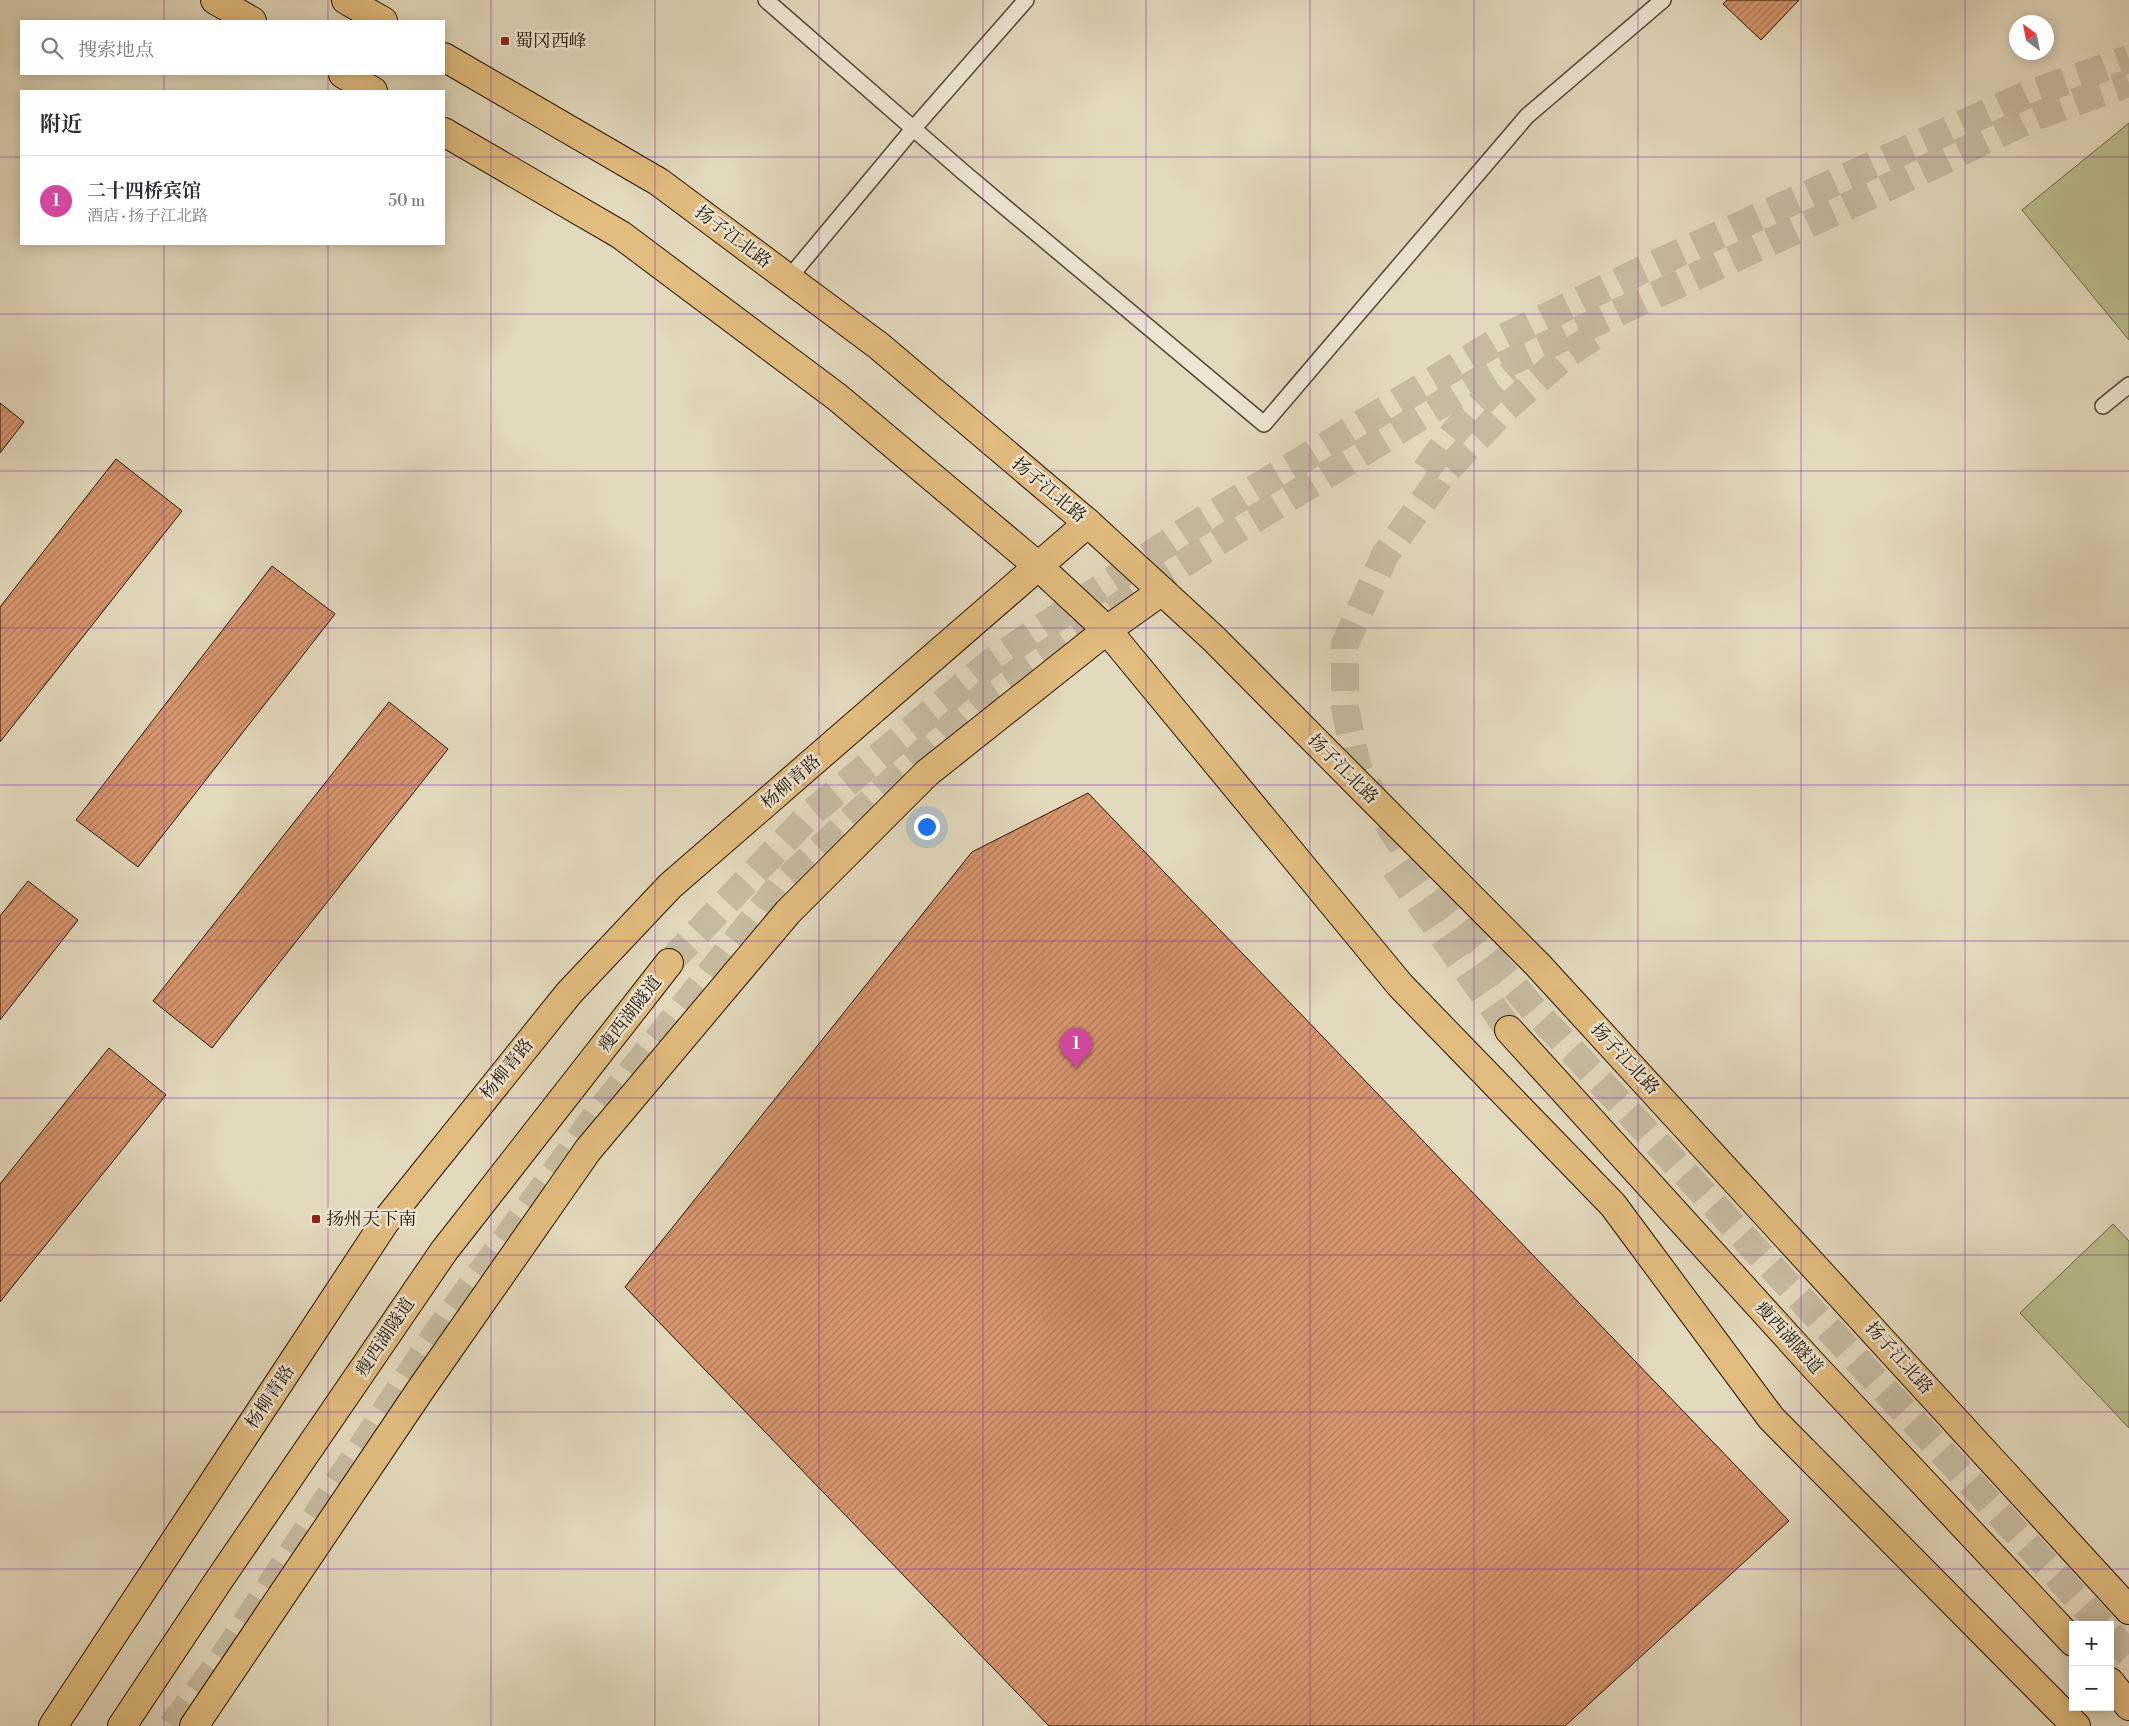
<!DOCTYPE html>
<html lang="zh">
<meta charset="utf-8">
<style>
:root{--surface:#fff;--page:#f2f2f3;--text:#2b2b33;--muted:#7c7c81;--line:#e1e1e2;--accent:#db2777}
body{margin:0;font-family:"Libre Bodoni","Noto Serif SC",serif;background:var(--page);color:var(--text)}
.controls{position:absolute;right:15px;bottom:15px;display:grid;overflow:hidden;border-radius:0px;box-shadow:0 2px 12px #0003}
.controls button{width:45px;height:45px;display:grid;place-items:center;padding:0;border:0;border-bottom:1px solid var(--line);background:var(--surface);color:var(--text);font:25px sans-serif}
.compass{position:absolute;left:2009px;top:15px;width:45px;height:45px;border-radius:50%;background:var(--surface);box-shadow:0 2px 12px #0003;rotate:328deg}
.you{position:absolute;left:926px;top:826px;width:18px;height:18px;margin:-12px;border:4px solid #fff;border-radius:50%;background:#1a73e8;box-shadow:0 0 0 8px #1a73e833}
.badge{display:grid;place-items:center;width:32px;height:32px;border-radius:50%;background:var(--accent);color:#fff;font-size:16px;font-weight:700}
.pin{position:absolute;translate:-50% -41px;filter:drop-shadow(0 1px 2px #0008)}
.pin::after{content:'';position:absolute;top:26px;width:18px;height:15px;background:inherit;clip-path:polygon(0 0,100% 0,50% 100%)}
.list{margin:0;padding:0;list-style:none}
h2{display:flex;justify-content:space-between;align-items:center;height:65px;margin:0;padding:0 20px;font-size:21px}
h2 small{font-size:16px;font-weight:400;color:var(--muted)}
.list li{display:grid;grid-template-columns:32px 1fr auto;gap:15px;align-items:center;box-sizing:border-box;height:90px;padding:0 20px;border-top:1px solid var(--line)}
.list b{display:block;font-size:19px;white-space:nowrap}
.list p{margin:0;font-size:16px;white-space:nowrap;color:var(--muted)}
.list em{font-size:16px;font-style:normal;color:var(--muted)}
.icon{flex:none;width:28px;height:28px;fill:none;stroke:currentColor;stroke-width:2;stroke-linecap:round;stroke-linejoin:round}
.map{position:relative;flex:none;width:2129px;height:1726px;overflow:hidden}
.search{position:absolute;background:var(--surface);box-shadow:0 2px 12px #0003;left:20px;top:20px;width:425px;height:55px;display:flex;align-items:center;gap:12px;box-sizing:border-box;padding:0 18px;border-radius:0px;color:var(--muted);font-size:19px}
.panel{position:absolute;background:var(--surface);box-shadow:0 2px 12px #0003;left:20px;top:90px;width:425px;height:155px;border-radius:0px}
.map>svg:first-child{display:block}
.grass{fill:#babe8d;stroke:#6e6948}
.building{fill:url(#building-hatch);stroke:#211403}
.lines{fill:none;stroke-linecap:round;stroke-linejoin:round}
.primary-tunnel{stroke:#c6bba1;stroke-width:28;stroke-dasharray:28 14;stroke-linecap:butt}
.service-casing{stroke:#524532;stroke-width:18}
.primary-casing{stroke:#211403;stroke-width:30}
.service{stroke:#ede6d4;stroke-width:15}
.primary{stroke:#e2bc7e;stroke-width:28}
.grid{fill:none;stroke:#7b2cbf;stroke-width:1;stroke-opacity:0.55}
.poi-dot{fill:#8f2418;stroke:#ede6d4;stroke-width:2}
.labels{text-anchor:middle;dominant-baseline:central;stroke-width:5;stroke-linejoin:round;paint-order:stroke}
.poi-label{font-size:18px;fill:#211403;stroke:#ede6d4;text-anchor:start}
.street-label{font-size:18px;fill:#211403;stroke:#ede6d4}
</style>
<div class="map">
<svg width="2129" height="1726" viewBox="0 0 2129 1726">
<defs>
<pattern id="building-hatch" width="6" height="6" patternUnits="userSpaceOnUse" patternTransform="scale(1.25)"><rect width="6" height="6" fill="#d8966f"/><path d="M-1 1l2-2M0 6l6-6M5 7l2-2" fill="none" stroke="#af7959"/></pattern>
</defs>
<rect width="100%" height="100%" fill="#e3d9bd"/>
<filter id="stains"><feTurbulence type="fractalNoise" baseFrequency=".004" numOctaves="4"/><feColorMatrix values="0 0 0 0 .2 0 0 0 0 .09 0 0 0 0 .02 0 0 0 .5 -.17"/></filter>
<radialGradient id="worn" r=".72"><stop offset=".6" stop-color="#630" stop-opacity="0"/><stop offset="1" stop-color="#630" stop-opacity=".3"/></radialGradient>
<g class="grass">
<path d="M2129,123v217l-107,-130z"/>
<path d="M2113,1224l16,17v187l-109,-115z"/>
</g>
<g class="building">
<path d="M1727,0h72l-38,40 -38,-36z"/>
<path d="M0,403l24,19 -24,31z"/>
<path d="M116,459l66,52 -182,231v-135z"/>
<path d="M272,566l63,48 -197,253 -62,-47z"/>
<path d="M389,702l59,47 -236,299 -59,-47z"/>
<path d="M1088,793l701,728 -224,205h-516l-424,-439 347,-435z"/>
<path d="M28,881l50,39 -78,100v-104z"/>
<path d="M109,1048l57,47 -166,207v-118z"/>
</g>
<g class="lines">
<g class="primary-tunnel">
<path d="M1593,337l-23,15 -64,56 -64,67 -57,80 -40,89v64l12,58 33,61 37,56 109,129 566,613"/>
<path d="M1426,470c22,-33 56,-71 86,-97"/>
<path d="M1395,868l114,162"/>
<path d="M669,963l140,-148 185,-155 196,-132 311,-189 141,-69 384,-175 103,-36"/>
<path d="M2110,1634l19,20"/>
<path d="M172,1726l49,-65 216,-328 160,-218 182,-228 209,-195 215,-141 303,-187 357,-165 173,-83 93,-33"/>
</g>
<g class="service-casing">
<g id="service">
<path d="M766,0l196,171 302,253 263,-308 136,-116"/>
<path d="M788,279l125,-150 113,-129"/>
<path d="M2103,406l26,-21"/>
</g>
</g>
<g class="primary-casing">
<g id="primary">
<path d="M215,0l37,21"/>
<path d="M346,0l37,21"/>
<path d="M444,57l215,125 220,164 209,177 125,115 324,326 592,646"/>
<path d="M343,74l30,17"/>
<path d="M444,132l177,103 216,162 201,169 69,64 293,355 213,220 158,213 305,308"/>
<path d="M1509,1030l305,336 259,276"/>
<path d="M2110,1682l19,24"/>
<path d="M53,1726l332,-504 184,-229 101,-107 418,-363"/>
<path d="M122,1726l97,-146 225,-329 225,-288"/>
<path d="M194,1726l227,-337 167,-239 200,-238 139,-139 180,-143 55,-39"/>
</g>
</g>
<use href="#service" class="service"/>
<use href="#primary" class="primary"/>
</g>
<path class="grid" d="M164,0v21M328,0v21M491,0v1726M655,0v1726M819,0v1726M983,0v1726M1146,0v1726M1310,0v1726M1474,0v1726M1638,0v1726M1801,0v1726M1965,0v1726M164,74v17M328,74v17M0,157h21M444,157h1685M164,244v1482M328,244v1482M0,314h2129M0,471h2129M0,628h2129M0,785h2129M0,941h2129M0,1098h2129M0,1255h2129M0,1412h2129M0,1569h2129"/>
<g class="poi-dot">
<rect x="500" y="36" width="10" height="10" rx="2.5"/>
<rect x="311" y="1214" width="10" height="10" rx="2.5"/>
</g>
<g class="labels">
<g class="poi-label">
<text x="515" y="41">蜀冈西峰</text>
<text x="326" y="1219">扬州天下南</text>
</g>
<g class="street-label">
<text transform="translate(733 237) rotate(37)">扬子江北路</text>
<text transform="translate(1049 490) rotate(40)">扬子江北路</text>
<text transform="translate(1343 769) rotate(45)">扬子江北路</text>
<text transform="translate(791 782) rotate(-41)">杨柳青路</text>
<text transform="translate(630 1014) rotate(-52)">瘦西湖隧道</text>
<text transform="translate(1625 1059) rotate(47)">扬子江北路</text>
<text transform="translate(507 1069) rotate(-51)">杨柳青路</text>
<text transform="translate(385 1337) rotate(-56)">瘦西湖隧道</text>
<text transform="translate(1789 1338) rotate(48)">瘦西湖隧道</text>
<text transform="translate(1899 1358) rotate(48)">扬子江北路</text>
<text transform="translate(270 1397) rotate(-56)">杨柳青路</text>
</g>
</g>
<rect width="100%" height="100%" filter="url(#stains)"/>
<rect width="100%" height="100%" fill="url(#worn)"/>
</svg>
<div class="controls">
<button>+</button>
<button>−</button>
</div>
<svg class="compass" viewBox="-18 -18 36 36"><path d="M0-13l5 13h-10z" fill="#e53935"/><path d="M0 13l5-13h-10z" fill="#7c7c81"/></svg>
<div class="you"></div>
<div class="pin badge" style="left:1076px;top:1069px;background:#d1479c">1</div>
<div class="search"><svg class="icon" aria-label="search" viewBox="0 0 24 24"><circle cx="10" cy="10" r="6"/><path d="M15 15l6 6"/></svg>搜索地点</div>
<section class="panel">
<h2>附近<small></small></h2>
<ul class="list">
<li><span class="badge" style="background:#d1479c">1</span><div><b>二十四桥宾馆</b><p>酒店 · 扬子江北路</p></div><em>50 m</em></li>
</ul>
</section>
</div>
